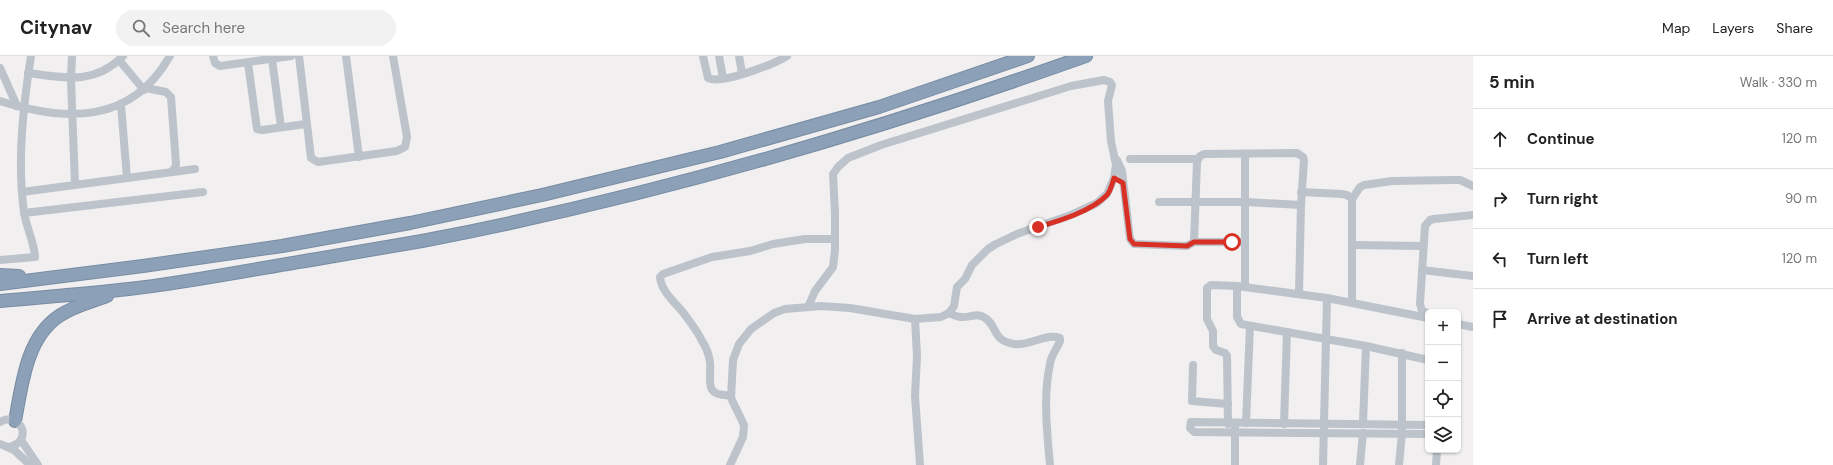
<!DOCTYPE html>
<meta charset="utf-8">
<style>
:root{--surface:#fff;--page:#f2f2f2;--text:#222;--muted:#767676;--line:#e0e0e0}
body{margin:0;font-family:"DM Sans",sans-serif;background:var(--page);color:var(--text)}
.controls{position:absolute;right:12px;bottom:12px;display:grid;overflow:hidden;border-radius:6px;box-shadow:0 1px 3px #0004}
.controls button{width:36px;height:36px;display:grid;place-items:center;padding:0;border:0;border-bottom:1px solid var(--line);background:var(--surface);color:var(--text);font:20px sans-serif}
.stop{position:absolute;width:12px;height:12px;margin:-9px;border:3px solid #d93025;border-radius:50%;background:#fff}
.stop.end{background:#d93025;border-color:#fff;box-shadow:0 1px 4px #0008}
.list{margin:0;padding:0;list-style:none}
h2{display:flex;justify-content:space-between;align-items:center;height:52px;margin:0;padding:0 16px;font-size:17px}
h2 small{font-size:13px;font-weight:400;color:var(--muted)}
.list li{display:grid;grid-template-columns:26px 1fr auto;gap:12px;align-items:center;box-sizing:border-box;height:60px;padding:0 16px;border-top:1px solid var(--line)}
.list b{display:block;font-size:15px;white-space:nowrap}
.list em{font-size:13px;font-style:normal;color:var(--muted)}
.icon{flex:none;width:22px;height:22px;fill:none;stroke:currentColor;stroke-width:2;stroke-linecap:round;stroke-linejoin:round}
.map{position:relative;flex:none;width:1473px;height:409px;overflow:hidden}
header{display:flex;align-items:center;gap:24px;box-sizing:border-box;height:56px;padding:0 20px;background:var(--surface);border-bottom:1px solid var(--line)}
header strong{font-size:19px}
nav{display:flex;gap:22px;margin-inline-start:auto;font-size:14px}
.search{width:280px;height:36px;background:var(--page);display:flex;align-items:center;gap:10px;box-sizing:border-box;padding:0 14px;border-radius:22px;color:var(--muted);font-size:15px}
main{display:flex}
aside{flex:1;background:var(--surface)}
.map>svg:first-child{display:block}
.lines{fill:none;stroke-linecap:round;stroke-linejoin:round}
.highway-casing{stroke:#778ca3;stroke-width:14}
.minor{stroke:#bcc3ca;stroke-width:8}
.highway{stroke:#8ca1b8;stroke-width:12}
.route{stroke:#d93025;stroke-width:5}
</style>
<header>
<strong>Citynav</strong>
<div class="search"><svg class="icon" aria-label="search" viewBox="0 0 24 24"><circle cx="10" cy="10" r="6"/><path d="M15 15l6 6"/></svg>Search here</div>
<nav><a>Map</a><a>Layers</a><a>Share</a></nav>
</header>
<main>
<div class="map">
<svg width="1473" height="409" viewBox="0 0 1473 409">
<rect width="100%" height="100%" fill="#f1efef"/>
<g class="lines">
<g class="highway-casing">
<g id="highway">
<path d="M0,219l19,1"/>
<path d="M0,228l143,-18 139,-20 128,-23 132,-28 178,-43 159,-45 149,-51"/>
<path d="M0,245c43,-4 86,-7 129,-12 62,-7 125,-20 188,-30 35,-6 70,-12 105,-18 225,-43 448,-108 664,-185"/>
<path d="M15,365c7,-36 11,-83 44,-105 14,-10 32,-14 48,-20"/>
</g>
</g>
<g class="minor">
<path d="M72,0l-1,23 4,106"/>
<path d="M213,0l2,7 5,3 71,-10"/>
<path d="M299,0l12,102 7,4 79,-11 8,-4 2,-10 -14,-81"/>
<path d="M346,0l13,101"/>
<path d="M703,0l5,22c13,7 66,-14 79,-22"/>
<path d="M719,0l4,22"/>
<path d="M739,0l3,17"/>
<path d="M272,3l9,68"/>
<path d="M119,4l25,30"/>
<path d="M248,7l9,66 5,1 44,-6"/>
<path d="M0,12l17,38"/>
<path d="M28,17c36,5 67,12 95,-17"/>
<path d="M146,32l20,4 5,5 5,67 -1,4 -4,4"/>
<path d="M0,45c67,21 131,23 170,-45"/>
<path d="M121,49l6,73"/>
<path d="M1130,103h68"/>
<path d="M1117,104l5,11 8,68 4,5 53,2 7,-4h51"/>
<path d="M22,136l173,-23"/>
<path d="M1301,136l41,2 5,1 5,4v104"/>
<path d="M1352,143l8,-12 4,-2 28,-4 61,-1h7l13,6"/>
<path d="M1159,146h87l55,3"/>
<path d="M24,157l179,-21"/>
<path d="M1194,186l3,-80 3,-6 4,-2 93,-1 6,4 1,3 -3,45 -2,88"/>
<path d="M1353,189l70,1"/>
<path d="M0,204l35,-3c-1,-16 -9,-30 -11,-45 -7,-51 -1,-105 7,-156"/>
<path d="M1422,214l51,6"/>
<path d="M1245,230v-132"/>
<path d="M949,257c4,2 8,4 12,4 9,1 16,-5 24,1 13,8 6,22 29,26 16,2 31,-11 46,-6v3c-3,8 -9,14 -10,23 -7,32 -3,68 0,101"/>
<path d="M1428,257l-6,-2 -2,-7 5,-78 5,-6 4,-1 39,-4"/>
<path d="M1428,262l-101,-20 -90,-12v31l4,7 125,22 62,14"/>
<path d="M915,263l2,37 -2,40 5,69"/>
<path d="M1458,268l15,3"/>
<path d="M1193,309l-1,36 36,3"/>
<path d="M731,339c-29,2 -19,-16 -21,-33 -1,-7 -4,-15 -8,-21 -4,-9 -11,-18 -17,-26 -8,-11 -24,-23 -25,-38l3,-3 49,-17 38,-6 23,-7 32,-5h30"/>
<path d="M0,366c21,-12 34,20 9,25"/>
<path d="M1246,367l4,-97"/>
<path d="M1363,367l3,-77"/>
<path d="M1228,368l-1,-68 -2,-3 -9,-3 -3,-4v-15l-6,-12v-31l4,-3 26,1"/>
<path d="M1284,368l3,-92"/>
<path d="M1428,369l-237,-3 -1,6 4,4 234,2"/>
<path d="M1235,372v37"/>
<path d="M21,384l17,25"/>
<path d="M0,388l14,6 16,15"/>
<path d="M730,409l13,-28 1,-12 -13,-27 2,-38 6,-16 12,-15 23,-16 11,-4 36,-3 29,2 65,11 26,-2 8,-4 5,-7 3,-19 8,-8 7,-14 16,-16 8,-5 21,-10 54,-19 26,-12 10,-9 7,-16 2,-13 -5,-24 -3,-40 4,-16 -2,-3 -6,-2 -33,6 -190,59 -33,13 -10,9 -5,7 2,39v37l-2,17 -18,24 -7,16"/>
<path d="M1323,409l4,-167"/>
<path d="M1360,409l3,-32"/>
<path d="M1399,409l3,-32v-80"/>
<path d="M1436,409l1,-15"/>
</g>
<use href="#highway" class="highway"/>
</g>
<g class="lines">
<path class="route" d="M1038,171c21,-6 54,-16 69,-32 4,-5 5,-11 7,-17l9,5 7,56 4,5 53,2 7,-4h38"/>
</g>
</svg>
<div class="controls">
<button>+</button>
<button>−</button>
<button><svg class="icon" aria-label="locate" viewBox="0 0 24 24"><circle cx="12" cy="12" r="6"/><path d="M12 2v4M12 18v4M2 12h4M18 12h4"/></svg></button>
<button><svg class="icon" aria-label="layers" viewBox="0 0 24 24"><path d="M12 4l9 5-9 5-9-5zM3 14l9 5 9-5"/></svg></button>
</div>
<div class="stop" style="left:1232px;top:186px"></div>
<div class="stop end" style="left:1038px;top:171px"></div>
</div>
<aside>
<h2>5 min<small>Walk · 330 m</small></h2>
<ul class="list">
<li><svg class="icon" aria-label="ahead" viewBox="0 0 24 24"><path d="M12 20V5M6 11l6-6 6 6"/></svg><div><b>Continue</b></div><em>120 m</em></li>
<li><svg class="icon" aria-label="right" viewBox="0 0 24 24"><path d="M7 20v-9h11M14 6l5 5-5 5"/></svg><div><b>Turn right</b></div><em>90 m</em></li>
<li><svg class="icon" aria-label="left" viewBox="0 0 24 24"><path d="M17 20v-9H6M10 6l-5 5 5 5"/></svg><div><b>Turn left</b></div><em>120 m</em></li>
<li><svg class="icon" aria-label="arrive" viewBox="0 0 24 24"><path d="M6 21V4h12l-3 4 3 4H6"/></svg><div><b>Arrive at destination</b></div></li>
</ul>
</aside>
</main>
